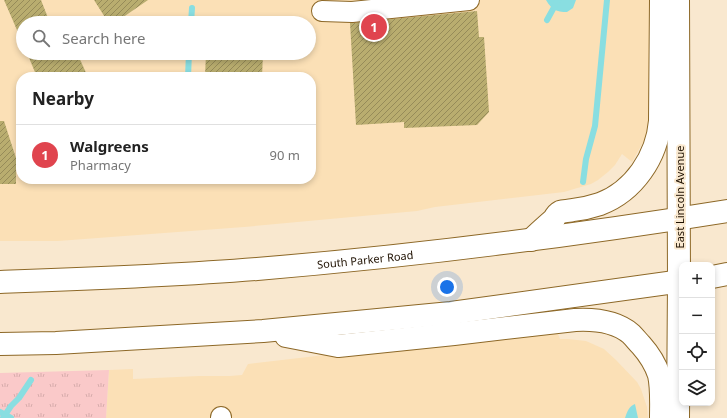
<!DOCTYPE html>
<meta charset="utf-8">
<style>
:root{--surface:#fff;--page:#f2f2f2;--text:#222;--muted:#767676;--line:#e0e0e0;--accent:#2563eb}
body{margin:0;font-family:"Noto Sans",sans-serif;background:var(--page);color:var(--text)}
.controls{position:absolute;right:12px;bottom:12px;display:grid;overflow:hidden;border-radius:8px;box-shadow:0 2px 6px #0003}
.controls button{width:36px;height:36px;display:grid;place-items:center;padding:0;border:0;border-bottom:1px solid var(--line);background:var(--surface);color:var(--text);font:20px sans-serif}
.you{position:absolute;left:447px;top:287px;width:14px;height:14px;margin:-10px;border:3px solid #fff;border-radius:50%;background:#1a73e8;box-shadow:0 0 0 6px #1a73e833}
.badge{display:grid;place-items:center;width:26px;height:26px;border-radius:50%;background:var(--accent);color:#fff;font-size:13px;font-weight:700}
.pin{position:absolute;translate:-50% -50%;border:2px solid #fff;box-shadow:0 1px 4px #0006}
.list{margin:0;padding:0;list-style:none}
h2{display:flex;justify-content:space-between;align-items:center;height:52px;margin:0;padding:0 16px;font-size:17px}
h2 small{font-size:13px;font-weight:400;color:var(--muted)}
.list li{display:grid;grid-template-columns:26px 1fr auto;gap:12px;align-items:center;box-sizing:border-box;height:60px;padding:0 16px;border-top:1px solid var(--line)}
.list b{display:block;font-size:15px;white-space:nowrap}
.list p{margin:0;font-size:13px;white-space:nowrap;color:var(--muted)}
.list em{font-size:13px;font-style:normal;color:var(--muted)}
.icon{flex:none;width:22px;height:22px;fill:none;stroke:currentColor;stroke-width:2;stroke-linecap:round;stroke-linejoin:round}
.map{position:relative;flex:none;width:727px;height:418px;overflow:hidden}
.search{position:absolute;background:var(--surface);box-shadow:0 2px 6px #0003;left:16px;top:16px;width:300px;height:44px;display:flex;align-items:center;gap:10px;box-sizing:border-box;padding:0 14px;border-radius:22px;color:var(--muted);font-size:15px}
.panel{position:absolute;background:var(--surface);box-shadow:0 2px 6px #0003;left:16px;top:72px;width:300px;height:112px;border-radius:16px}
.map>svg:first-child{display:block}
.built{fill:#fbe0b6;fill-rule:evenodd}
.grass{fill:url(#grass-tufts)}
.water{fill:#89dee1}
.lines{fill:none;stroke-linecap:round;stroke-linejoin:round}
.stream{stroke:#89dee1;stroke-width:6}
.building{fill:url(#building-hatch)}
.minor-casing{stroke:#8d6827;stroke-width:22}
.major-casing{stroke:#8d6827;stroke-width:24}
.highway-casing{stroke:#8d6827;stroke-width:24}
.minor{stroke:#fff;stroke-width:20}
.major{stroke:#fff;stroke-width:22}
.highway{stroke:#fff;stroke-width:22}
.labels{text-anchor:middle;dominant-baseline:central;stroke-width:4;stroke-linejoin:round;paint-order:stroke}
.street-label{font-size:11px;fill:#1e1000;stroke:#f9e8cf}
</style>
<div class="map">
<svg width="727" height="418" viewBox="0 0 727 418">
<defs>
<pattern id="grass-tufts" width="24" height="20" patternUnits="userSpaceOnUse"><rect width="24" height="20" fill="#fac9c9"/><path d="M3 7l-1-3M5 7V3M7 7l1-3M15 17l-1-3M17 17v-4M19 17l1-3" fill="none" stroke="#d6acab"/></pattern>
<pattern id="building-hatch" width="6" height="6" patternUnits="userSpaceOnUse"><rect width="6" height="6" fill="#b9ad6f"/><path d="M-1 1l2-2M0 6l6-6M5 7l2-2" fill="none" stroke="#968b59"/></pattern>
</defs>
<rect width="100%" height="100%" fill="#f9e8cf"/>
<g class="built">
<path d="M0,0h654l-2,113 -6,24 -14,25 -10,-8 -7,11 -7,7 -10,8 -7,4 -27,8 -129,15 -18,4 -173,16 -186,14h-58zM23,23h286v30h-286zM21,77h290v102h-290z"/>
<path d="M556,328l4,11h8l18,2 18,8 12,11 21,22 4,7 6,18 1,11h-542l3,-48 24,-1v10l66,-3h31l12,-1 6,-11z"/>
</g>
<path class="grass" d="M109,370l-3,48h-106v-45z"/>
<g class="water">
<path d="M546,0h30l-3,8 -6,4c-11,0 -15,-2 -21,-12z"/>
<path d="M635,404l3,14h-13c2,-6 4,-12 10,-14z"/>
</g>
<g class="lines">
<g class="stream">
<path d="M547,20l11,-20"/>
<path d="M191,23l1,-15"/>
<path d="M188,77l1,-24"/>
<path d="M583,182l3,-23 9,-33 12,-126"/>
<path d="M0,412l11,6"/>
<path d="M3,418l8,-12 8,-8 12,-18"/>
</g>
</g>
<g class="building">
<path d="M4,0h37l9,23h-27v21z"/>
<path d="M94,0h54l-29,20 -3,-4 -8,6z"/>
<path d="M477,11l2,26h5l5,75 -12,13 -73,3v-6l-48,3 -6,-102z"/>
<path d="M27,53h50l11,24h-51z"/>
<path d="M206,53h57l-1,24h-57z"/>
<path d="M0,121h4l12,37v26h-16z"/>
</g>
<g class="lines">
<g class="minor-casing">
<g id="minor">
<path d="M322,11l30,1 117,-12"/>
<path d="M221,417v1"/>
</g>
</g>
<g class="major-casing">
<path id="major" d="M678,418l1,-136 -1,-282"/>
</g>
<g class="highway-casing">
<g id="highway">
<path d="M531,240c7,-7 15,-14 23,-21 1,-2 4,-6 6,-7 4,-1 9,-1 13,-2 9,-1 18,-3 27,-6 34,-13 57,-47 60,-83l1,-121"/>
<path d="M712,277l15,-3"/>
<path id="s1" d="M0,282c85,-3 172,-6 257,-13 157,-13 314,-33 470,-58"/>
<path d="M286,336l52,10 116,-12 121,-14c19,-1 41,1 56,14 4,4 7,8 10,11 8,9 14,18 18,30 3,13 2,29 2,43"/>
<path d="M0,344l56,-1 207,-12 188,-18 231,-32"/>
</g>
</g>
<use href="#minor" class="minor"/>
<use href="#major" class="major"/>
<use href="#highway" class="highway"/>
</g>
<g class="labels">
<g class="street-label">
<text transform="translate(679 197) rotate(-90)">East Lincoln Avenue</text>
<text stroke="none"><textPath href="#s1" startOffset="366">South Parker Road</textPath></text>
</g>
</g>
</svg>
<div class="controls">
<button>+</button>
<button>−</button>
<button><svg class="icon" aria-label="locate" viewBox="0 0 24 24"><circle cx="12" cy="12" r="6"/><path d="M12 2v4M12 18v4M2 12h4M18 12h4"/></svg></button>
<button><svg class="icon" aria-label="layers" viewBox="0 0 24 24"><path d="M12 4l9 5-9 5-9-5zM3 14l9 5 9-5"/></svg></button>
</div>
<div class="you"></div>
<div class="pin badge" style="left:374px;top:27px;background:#e0444e">1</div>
<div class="search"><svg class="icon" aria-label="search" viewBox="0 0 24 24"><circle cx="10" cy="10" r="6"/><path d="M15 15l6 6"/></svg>Search here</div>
<section class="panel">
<h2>Nearby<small></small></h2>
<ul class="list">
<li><span class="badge" style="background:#e0444e">1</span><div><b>Walgreens</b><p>Pharmacy</p></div><em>90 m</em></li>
</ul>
</section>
</div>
